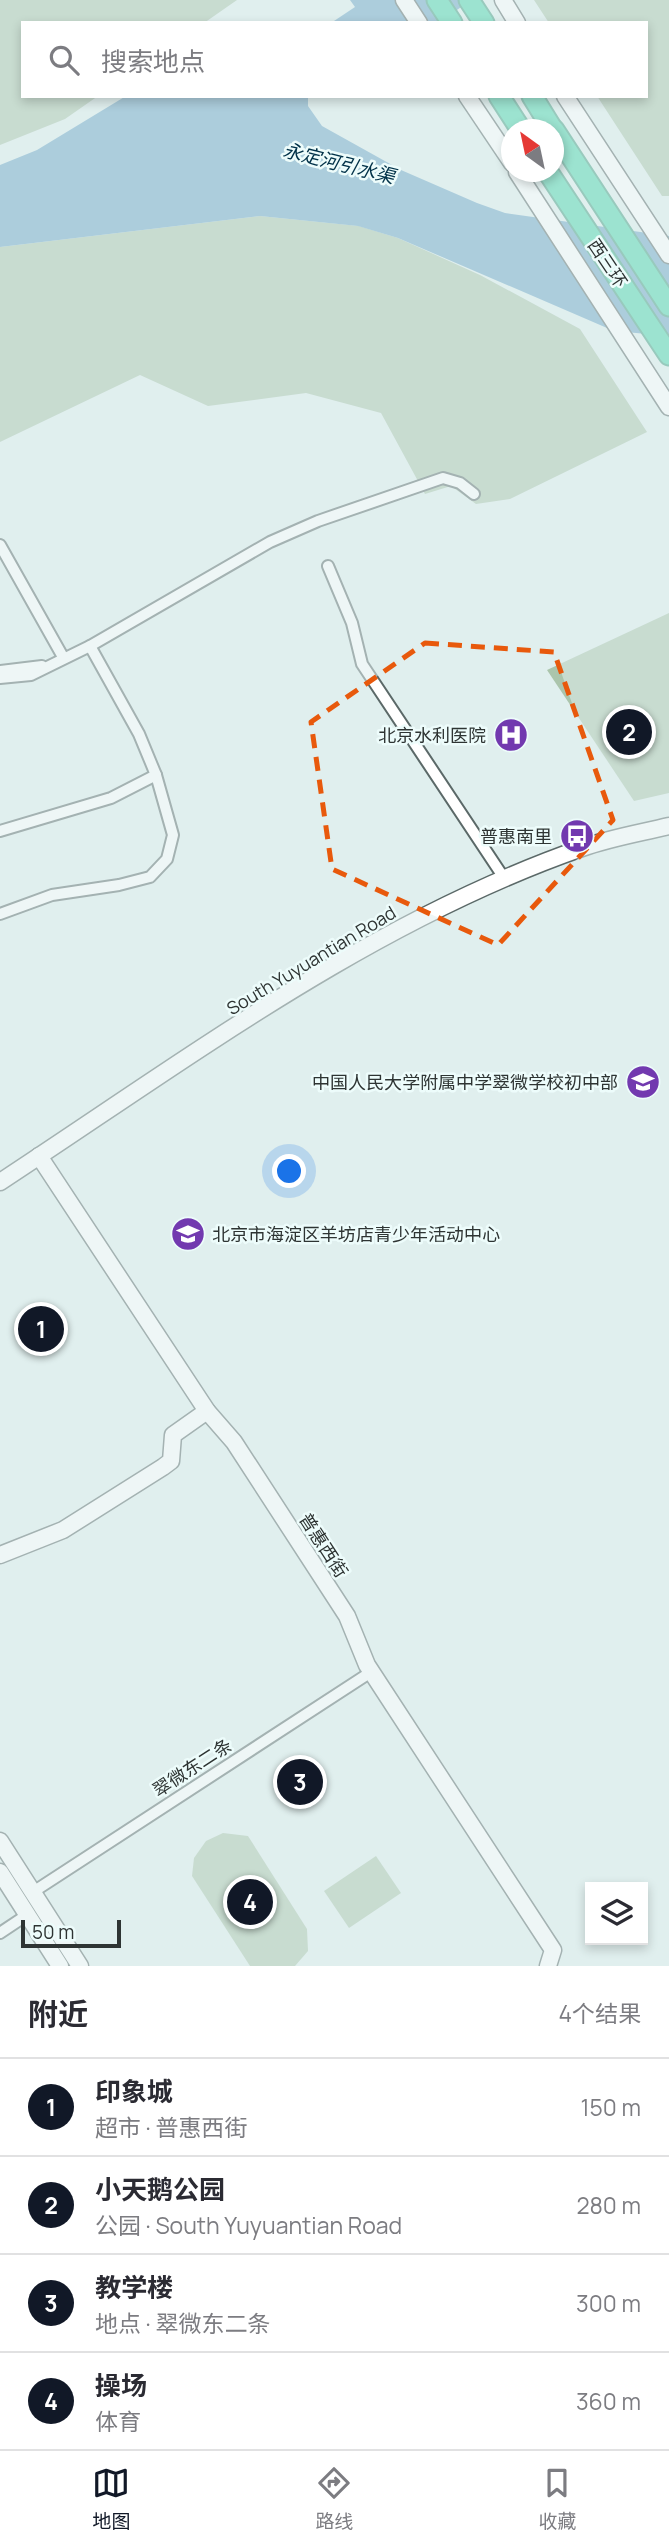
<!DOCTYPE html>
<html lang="zh">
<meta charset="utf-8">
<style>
:root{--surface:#fff;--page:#f2f2f3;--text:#2b2b33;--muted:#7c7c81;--line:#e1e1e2;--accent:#111827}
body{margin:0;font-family:Manrope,"Noto Sans SC",sans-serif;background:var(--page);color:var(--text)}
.controls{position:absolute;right:21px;bottom:21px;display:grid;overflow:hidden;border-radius:0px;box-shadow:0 4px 10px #0003}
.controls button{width:63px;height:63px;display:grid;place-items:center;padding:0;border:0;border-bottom:2px solid var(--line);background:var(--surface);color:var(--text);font:35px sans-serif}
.compass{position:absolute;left:501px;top:119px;width:63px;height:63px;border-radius:50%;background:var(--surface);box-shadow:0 4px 10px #0003;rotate:327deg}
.scale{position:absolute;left:21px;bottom:18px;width:100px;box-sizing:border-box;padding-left:7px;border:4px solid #2e3433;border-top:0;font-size:19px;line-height:24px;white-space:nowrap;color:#2e3433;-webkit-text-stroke:5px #edfcfb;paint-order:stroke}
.you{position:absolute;left:290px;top:1172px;width:24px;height:24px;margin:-18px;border:5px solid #fff;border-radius:50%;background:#1a73e8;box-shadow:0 0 0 10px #1a73e833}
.badge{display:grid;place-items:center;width:46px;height:46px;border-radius:50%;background:var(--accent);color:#fff;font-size:23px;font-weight:700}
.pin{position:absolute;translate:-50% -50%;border:4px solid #fff;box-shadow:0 2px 7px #0006}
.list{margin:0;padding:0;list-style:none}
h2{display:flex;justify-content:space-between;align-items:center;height:91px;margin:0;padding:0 28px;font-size:30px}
h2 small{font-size:23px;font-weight:400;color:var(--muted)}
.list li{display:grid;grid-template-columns:46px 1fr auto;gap:21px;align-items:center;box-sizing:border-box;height:98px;padding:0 28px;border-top:2px solid var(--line)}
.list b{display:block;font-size:26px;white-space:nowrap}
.list p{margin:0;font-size:23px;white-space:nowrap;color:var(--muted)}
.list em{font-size:23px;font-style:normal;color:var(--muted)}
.icon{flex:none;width:38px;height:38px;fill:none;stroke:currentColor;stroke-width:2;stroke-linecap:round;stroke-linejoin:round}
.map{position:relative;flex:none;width:669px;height:1966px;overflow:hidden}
.search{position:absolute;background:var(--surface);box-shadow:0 4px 10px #0003;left:21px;right:21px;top:21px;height:77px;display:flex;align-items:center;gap:18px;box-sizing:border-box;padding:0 24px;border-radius:0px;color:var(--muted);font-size:26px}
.sheet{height:483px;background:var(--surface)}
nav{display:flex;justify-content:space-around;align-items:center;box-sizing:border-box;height:98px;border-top:2px solid var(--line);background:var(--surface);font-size:19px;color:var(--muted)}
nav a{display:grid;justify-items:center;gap:4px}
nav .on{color:var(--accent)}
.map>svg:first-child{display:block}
.green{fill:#abc5ac}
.water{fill:#6da5c6}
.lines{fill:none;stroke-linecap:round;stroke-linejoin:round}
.street-casing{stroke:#5b6968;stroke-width:14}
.secondary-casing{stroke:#5b6968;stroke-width:19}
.highway-casing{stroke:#419d81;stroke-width:23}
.street{stroke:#fff;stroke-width:10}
.secondary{stroke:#fff;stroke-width:16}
.highway{stroke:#4bd6ab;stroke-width:19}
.marked{fill:none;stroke:#e8590c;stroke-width:5;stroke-dasharray:14 9;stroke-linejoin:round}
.labels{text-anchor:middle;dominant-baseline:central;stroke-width:5;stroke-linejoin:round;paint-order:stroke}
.street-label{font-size:18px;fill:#2e3433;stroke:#edfcfb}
.poi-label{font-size:18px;fill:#2e3433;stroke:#edfcfb;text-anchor:end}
.water-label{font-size:19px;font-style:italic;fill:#003148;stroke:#edfcfb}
</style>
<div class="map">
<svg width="669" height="1966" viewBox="0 0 669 1966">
<rect width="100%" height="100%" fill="#e0efee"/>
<g class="green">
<path d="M0,0h237l-33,23h-181v73h75l-33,23 -65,26z"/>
<path d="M534,0h135v196h-7l-65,-100h49v-73h-97z"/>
<path d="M260,216l99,10 39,12 82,37 100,54 67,103 -137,67 -34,5 -25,-18 -26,8 -44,-81 -75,-20 -98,13 -68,-31 -140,67v-195z"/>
<path d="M669,613v180l-35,8 -87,-131z"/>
<path d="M223,1833l25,3 59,93 1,22 -13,15h-45l-58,-90 2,-18 12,-17z"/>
<path d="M376,1856l25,37 -52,35 -25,-37z"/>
</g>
<g class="water">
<path d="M350,0h122l-35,23h-106l24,-16z"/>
<path d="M126,96h182v10l14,20 79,44 76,33 28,10 164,23v100l-55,-5 -216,-93 -40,-12 -98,-10 -260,31v-82l37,-15z"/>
</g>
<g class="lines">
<g class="street-casing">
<g id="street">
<path d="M0,545l63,112"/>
<path d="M328,566l24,57 10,41 142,214"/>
<path d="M0,671l42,-5"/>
<path d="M0,678l31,-3 59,-29 180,-104 48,-21 125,-43 17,5 14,11"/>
<path d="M0,831l111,-33 45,-23"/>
<path d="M0,914l52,-19 67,-10 31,-8 17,-18 6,-24 -17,-60 -17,-41 -49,-88"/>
<path d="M33,1892l338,-220"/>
<path d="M0,1933l27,-18"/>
</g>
</g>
<g class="secondary-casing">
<g id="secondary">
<path d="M404,0l15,23"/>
<path d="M503,0l14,23"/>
<path d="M467,96l45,67"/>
<path d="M565,96l104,159"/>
<path d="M517,172l152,235"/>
<path d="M39,1156l168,255 27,31 113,174 20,49 186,285 -5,16"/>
<path d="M0,1182c186,-122 370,-260 582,-334 28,-10 58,-15 87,-22"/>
<path d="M0,1555l63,-25 100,-63 8,-6 2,-26 34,-24"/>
<path d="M0,1841l80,125"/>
<path d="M0,1872l60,94"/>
</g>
</g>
<g class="highway-casing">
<g id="highway">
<path d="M437,0l15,23"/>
<path d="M469,0l15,23"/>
<path d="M499,96l22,34"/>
<path d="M532,96l21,34"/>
<path d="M554,130l115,176"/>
<path d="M548,172l121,183"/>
</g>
</g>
<use href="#street" class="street"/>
<use href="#secondary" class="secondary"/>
<use href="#highway" class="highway"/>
</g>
<path d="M0 0H669V1966H0ZM425,643l129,9 59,168 -115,125 -166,-76 -21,-147z" fill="#e0efee" fill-opacity=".55" fill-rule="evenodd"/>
<path class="marked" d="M425,643l129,9 59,168 -115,125 -166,-76 -21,-147z"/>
<defs>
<g id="hospital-disc" transform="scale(1.75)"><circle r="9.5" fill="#7239af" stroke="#edfcfb"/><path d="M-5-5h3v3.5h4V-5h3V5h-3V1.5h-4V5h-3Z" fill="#fff"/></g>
<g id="bus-disc" transform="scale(1.75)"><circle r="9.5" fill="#7239af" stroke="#edfcfb"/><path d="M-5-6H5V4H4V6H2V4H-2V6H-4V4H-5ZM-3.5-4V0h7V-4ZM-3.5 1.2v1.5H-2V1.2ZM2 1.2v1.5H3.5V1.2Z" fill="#fff"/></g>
<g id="school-disc" transform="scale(1.75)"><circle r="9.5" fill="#7239af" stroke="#edfcfb"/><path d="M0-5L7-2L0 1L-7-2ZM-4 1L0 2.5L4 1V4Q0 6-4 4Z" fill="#fff"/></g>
</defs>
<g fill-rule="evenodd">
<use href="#hospital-disc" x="511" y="735"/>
<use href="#bus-disc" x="577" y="836"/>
<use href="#school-disc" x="643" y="1082"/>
<use href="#school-disc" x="188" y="1234"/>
</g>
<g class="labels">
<g class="street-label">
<text transform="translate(608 263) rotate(56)">西三环</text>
<text transform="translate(311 960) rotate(-31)">South Yuyuantian Road</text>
<text transform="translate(324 1545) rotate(57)">普惠西街</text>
<text transform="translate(192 1767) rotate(-33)">翠微东二条</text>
</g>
<g class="poi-label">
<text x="486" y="735">北京水利医院</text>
<text x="552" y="836">普惠南里</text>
<text x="618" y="1082">中国人民大学附属中学翠微学校初中部</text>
<text x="212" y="1234" text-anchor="start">北京市海淀区羊坊店青少年活动中心</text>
</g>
<g class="water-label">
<text transform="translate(339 163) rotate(14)">永定河引水渠</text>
</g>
</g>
</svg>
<div class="controls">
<button><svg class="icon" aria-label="layers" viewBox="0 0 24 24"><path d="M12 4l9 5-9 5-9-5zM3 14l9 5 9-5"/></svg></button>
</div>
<svg class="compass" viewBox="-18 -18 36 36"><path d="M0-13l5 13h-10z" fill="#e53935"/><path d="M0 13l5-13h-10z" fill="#7c7c81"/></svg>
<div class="scale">50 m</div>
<div class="you"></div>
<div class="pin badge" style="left:41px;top:1329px">1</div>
<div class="pin badge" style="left:629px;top:732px">2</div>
<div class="pin badge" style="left:300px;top:1782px">3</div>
<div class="pin badge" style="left:250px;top:1902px">4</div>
<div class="search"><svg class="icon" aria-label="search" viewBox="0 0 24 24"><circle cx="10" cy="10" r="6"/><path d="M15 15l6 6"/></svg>搜索地点</div>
</div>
<section class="sheet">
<h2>附近<small>4个结果</small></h2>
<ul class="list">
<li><span class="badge">1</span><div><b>印象城</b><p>超市 · 普惠西街</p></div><em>150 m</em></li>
<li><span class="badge">2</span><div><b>小天鹅公园</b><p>公园 · South Yuyuantian Road</p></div><em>280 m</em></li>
<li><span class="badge">3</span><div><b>教学楼</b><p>地点 · 翠微东二条</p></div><em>300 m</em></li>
<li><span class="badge">4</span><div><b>操场</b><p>体育</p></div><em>360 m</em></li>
</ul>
</section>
<nav>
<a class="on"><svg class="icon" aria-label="map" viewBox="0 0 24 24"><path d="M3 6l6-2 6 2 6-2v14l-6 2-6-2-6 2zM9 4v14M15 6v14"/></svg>地图</a>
<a><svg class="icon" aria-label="directions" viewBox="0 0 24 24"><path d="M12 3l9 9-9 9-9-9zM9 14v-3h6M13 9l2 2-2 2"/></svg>路线</a>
<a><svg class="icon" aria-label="saved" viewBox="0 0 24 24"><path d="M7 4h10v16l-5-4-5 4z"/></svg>收藏</a>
</nav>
